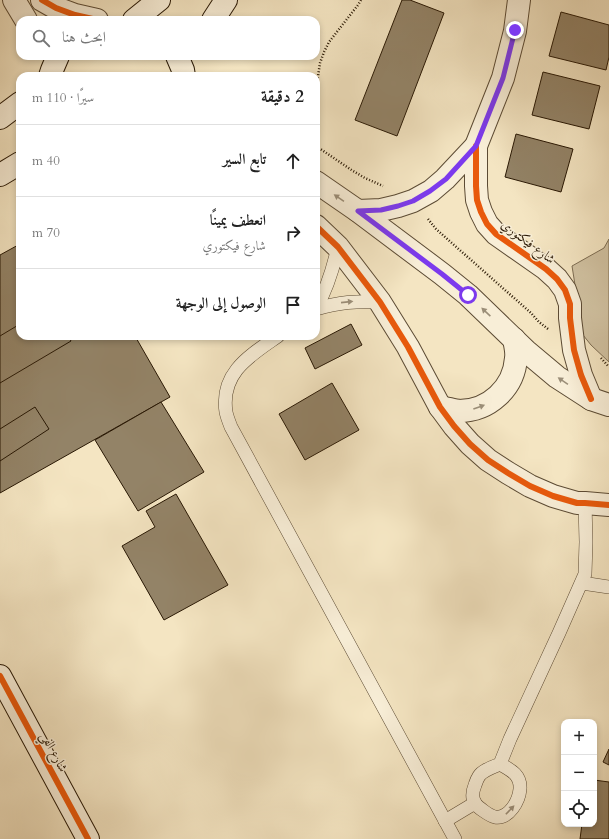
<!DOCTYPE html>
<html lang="ar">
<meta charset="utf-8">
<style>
:root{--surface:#fff;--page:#f2f2f2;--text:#222;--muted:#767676;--line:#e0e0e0}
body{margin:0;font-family:Cardo,Amiri,serif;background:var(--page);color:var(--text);direction:rtl}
.controls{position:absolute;right:12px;bottom:12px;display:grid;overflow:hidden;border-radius:8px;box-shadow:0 2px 6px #0003}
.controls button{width:36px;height:36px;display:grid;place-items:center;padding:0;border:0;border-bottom:1px solid var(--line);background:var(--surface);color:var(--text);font:20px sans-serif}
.stop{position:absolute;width:12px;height:12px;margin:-9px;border:3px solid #7c3aed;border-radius:50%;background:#fff}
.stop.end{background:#7c3aed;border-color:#fff;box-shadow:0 1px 4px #0008}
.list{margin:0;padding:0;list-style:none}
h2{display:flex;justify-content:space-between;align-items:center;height:52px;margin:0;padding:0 16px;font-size:17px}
h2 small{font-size:13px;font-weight:400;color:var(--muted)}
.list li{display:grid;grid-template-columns:26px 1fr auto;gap:12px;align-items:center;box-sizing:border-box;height:72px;padding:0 16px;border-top:1px solid var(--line)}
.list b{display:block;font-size:15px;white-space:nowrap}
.list p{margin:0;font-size:13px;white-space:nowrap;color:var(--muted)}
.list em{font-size:13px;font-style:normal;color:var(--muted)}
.icon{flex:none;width:22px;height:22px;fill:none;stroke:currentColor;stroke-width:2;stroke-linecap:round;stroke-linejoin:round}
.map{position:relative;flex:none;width:609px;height:839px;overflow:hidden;direction:ltr}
.search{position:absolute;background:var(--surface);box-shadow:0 2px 6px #0003;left:16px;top:16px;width:304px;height:44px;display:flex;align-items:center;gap:10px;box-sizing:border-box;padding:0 14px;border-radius:12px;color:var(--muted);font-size:15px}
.panel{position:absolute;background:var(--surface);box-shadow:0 2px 6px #0003;left:16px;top:72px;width:304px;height:268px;border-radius:12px;direction:rtl}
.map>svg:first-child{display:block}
.green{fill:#d1c2a2;stroke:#7d6d53}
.building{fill:#938367;stroke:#291804}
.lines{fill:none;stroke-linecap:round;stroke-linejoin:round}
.lane-casing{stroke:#5c4b34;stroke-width:14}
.street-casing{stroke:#5c4b34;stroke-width:24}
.secondary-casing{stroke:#291804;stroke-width:24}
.path{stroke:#291804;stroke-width:2.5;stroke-dasharray:1 2;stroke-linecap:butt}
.lane{stroke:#f8eed7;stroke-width:13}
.street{stroke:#f8eed7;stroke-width:22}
.secondary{stroke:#f8eed7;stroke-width:22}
.cycleway-casing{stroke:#f8eed7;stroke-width:8}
.cycleway{stroke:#e8590c;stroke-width:6}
.oneway{fill:#9b8e78}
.route{stroke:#7c3aed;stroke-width:5}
.labels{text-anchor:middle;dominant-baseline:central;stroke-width:3;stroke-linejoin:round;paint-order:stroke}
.street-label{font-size:13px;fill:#291804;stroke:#f8eed7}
</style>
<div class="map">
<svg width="609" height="839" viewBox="0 0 609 839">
<rect width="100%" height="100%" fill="#f4e5c2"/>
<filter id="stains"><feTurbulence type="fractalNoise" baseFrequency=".005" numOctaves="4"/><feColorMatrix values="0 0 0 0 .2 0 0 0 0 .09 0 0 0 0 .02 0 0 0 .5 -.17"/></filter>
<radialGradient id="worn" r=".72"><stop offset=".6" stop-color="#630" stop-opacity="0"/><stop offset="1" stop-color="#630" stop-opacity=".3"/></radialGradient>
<path class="green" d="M609,239v123l-18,-17 -8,-10 -11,-69 32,-18z"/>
<g class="building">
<path d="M402,0h8l34,13 -47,123 -42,-16z"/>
<path d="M561,12l48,13v32l-3,13 -57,-14z"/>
<path d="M543,72l57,14 -11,43 -57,-14z"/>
<path d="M516,134l57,15 -12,43 -56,-15z"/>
<path d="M20,244v92h115l35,61 -170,96v-238z"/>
<path d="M20,324v12h48l3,5 -71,42v-47z"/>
<path d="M351,324l11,21 -47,24 -10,-21z"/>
<path d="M332,383l27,47 -54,30 -26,-46z"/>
<path d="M161,402l43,70 -66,39 -43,-71z"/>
<path d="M35,407l14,22 -49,32v-32z"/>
<path d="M176,494l52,91 -64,35 -42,-74 33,-19 -9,-16z"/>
<path d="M609,749v16l-6,-3z"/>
<path d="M594,780l15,2v57h-29l2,-15h12z"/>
</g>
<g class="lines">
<g class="lane-casing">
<g id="lane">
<path d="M316,308c11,-19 17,-39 22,-61"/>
<path d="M316,309c24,-7 39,-8 64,-7"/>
<path d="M278,336c-27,19 -58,36 -52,76 1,5 3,10 5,15l224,412"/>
<path d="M582,583l27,4"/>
<path d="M500,764c11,6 21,11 20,25 -1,12 -11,30 -25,28 -5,-1 -18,-10 -20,-14 -4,-6 -2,-13 0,-18 1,-3 2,-6 4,-9 4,-6 14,-9 21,-12l10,-25 49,-106 26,-59 1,-32 -1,-39"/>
<path d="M445,821l30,-18"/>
</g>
</g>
<g class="street-casing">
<g id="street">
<path d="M14,0l12,20"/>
<path d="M42,0l14,8 19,7 22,5"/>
<path d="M476,146v40l1,14 4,12 6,12 9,10 50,35 11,10 8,11 5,14v14l4,32 7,25 10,24"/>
<path d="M316,182l42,29 84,63 26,21 58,56 31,26 34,22 18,6"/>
<path d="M358,211l23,-1 17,-4 15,-5 18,-10 14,-12 31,-33 27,-68 12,-47 4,-31"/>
<path d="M316,226l22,21 42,55 28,45 32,60 14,19 16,18 18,16 20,13 22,13 23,10 24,7h8l24,2"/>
<path d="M440,407c6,1 13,3 19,4 30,0 55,-23 57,-53 1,-6 -1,-13 -2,-19"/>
</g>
</g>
<g class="secondary-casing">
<g id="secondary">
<path d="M134,20l25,-20"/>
<path d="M213,20l13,-20"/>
<path d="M177,56l6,14 1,6"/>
<path d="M50,76l2,-6 6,-14"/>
<path d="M0,118l20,-15"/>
<path d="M0,175l20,-12"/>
<path d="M0,676l88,163"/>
</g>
</g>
<g class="path">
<path d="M316,90l4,-27 4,-11 5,-10 29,-37 3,-5"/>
<path d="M316,146l37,25 12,7 18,8"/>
<path d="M428,219l8,10 95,84 8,9 9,7"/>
<path d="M601,358l8,9"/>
</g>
<use href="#lane" class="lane"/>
<use href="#street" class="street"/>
<use href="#secondary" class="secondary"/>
<g class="cycleway-casing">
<g id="cycleway">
<path d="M42,0l14,8 19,7 22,5"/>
<path d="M476,146v40l1,14 4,12 6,12 9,10 50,35 11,10 8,11 5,14v14l4,32 7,25 10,24"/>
<path d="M316,226l22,21 42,55 28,45 32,60 14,19 16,18 18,16 20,13 22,13 23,10 24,7h8l24,2"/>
<path d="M0,676l88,163"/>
</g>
</g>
<use href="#cycleway" class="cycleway"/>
</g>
<defs><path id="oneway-solid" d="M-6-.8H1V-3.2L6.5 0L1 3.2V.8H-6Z"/></defs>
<g class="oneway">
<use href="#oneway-solid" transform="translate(339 198) rotate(-146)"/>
<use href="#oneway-solid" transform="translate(347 302) rotate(-6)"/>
<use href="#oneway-solid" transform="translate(486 312) rotate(-137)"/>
<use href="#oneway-solid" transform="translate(563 381) rotate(-146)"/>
<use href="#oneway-solid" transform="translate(479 407) rotate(-20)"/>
<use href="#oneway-solid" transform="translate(510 810) rotate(-46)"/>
</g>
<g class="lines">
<path class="route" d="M468,295l-26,-21 -84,-63 23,-1 17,-4 15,-5 17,-10 16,-12 30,-33 27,-68 12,-48"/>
</g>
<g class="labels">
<g class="street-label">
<text transform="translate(528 242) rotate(37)">شارع فيكتوري</text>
<text transform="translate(54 752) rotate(62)">شارع الفي</text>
</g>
</g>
<rect width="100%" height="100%" filter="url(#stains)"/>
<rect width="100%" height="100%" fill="url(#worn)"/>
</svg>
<div class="controls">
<button>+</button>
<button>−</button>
<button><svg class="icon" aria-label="locate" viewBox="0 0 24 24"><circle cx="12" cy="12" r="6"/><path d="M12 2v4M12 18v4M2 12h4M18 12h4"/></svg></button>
</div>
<div class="stop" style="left:468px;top:295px"></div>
<div class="stop end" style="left:515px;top:30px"></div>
<div class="search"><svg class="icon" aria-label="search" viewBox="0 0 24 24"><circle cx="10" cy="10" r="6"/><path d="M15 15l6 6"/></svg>ابحث هنا</div>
<section class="panel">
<h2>2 دقيقة<small>سيرًا · 110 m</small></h2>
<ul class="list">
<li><svg class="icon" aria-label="ahead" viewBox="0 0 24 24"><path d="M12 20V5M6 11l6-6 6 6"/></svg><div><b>تابع السير</b></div><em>40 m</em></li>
<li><svg class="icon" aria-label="right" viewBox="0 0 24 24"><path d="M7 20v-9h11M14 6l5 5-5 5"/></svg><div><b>انعطف يمينًا</b><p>شارع فيكتوري</p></div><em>70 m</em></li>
<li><svg class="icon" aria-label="arrive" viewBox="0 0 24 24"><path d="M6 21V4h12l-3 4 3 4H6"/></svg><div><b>الوصول إلى الوجهة</b></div></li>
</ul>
</section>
</div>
